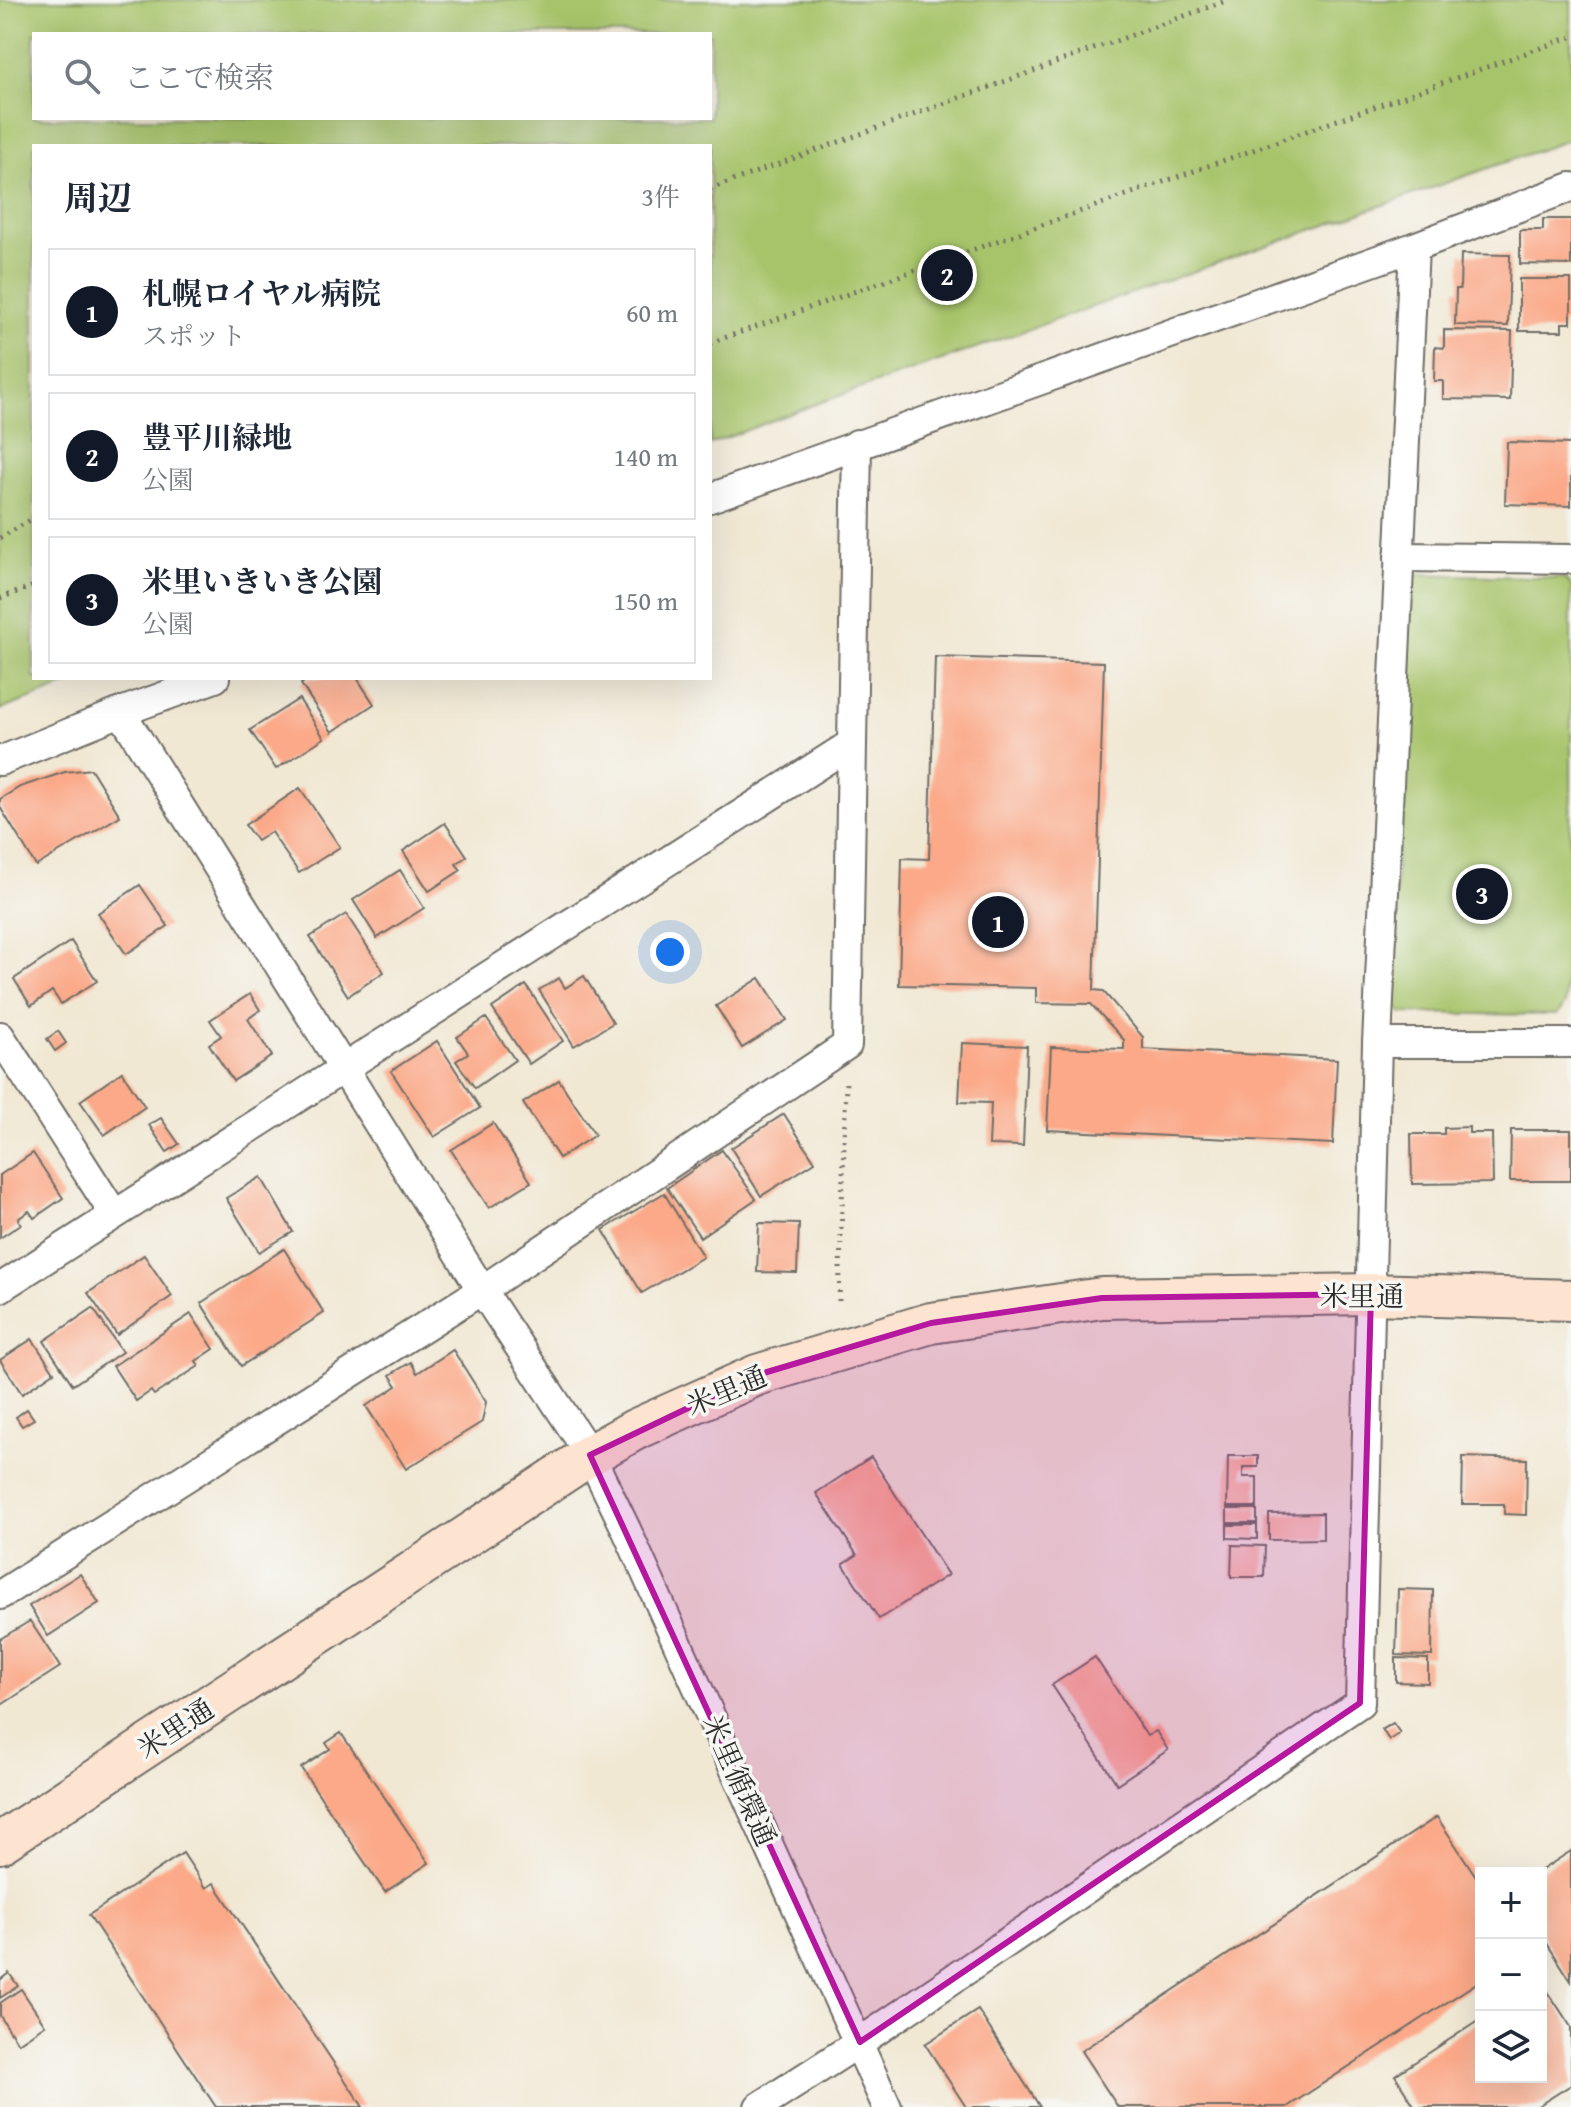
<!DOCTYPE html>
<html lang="ja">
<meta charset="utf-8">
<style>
:root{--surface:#fff;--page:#f6f6f7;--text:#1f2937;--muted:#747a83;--line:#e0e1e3;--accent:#111827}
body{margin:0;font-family:"Gentium Book Plus","Noto Serif JP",serif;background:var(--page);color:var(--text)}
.controls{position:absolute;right:24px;bottom:24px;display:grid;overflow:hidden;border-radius:0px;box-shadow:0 8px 32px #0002}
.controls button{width:72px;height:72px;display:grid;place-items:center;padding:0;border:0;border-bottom:2px solid var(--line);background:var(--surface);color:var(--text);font:40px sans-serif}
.you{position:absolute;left:670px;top:952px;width:28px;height:28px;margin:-20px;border:6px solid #fff;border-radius:50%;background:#1a73e8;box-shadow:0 0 0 12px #1a73e833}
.badge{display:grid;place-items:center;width:52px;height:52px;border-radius:50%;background:var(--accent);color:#fff;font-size:26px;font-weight:700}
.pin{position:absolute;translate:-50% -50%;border:4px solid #fff;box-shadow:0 2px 8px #0006}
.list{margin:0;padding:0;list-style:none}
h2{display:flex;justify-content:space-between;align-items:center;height:104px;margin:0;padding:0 32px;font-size:34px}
h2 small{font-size:26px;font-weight:400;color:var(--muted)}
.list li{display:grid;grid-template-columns:52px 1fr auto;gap:24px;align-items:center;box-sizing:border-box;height:128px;margin:0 16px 16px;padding:0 16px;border:2px solid var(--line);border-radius:0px}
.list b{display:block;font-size:30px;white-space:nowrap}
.list p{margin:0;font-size:26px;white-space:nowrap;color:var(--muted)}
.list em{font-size:26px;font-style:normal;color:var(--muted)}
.icon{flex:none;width:44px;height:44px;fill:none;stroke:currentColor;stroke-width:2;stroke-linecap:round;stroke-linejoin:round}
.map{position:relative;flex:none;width:1571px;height:2107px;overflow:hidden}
.search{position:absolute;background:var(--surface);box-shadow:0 8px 32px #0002;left:32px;top:32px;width:680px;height:88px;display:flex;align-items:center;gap:20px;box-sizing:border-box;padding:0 28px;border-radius:0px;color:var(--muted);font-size:30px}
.panel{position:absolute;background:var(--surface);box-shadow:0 8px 32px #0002;left:32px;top:144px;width:680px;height:536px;border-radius:0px}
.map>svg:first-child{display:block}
.green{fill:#a7c46b;stroke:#69784b;stroke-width:2;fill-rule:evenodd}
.building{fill:#fba988}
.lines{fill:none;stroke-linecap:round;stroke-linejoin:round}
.street-casing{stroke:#706d66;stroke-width:32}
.secondary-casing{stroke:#706d66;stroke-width:44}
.path{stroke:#706d66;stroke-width:5;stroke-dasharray:2 6;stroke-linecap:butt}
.street{stroke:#fff;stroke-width:28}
.secondary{stroke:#fde4d1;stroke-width:40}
.marked{fill:#b5179e;fill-opacity:0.2;stroke:#b5179e;stroke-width:6;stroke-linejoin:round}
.labels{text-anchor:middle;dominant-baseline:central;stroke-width:7;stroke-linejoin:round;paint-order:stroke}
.street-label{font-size:28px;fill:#2b2b2b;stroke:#f6f6f2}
</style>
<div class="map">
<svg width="1571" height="2107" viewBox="0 0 1571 2107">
<rect width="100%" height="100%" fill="#f6f6f2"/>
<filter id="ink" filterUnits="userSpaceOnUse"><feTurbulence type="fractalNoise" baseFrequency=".0125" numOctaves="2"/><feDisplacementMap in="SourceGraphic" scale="16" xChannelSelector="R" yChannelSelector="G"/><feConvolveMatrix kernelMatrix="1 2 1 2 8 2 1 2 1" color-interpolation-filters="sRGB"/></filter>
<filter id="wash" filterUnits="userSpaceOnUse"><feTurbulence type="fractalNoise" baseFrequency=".006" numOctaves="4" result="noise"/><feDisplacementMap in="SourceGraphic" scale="32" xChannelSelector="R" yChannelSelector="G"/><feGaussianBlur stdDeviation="1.8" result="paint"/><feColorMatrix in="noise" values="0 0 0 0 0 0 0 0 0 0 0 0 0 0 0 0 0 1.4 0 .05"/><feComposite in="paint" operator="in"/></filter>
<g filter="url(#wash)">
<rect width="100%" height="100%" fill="#f1e8d4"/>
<g class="green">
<path d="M0,0h1571v139l-755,265 -106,40v-298h-676v532h52l-86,32zM710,34v84h-676v-84z"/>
<path d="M1418,574l146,4 7,7v204l-6,215 -8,11 -155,-2 -12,-13 20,-417z"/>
</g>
<g id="blocks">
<g class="building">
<path d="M1543,219h28v46l-51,-1v-34h23z"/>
<path d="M1461,254l49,1 -2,71 -53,-1 1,-36h4z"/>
<path d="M1519,279h52v44h-9v8h-43z"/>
<path d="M1444,330l68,1 -2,69 -67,-1v-18h-9l1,-34 9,1z"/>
<path d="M1507,442l64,2v62l-66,-2z"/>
<path d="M935,657l169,5 -10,328 9,1 40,46v12l194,10 -4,85 -286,-14 4,-83 73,2v-9l-33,-36 -55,-1v-15l-137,-3 3,-127 27,1z"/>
<path d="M310,678h47l17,26 -42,28 -31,-48z"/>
<path d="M299,699l25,39 -48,31 -26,-39z"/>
<path d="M91,769l29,47 -84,50 -36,-59v-8l20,-12 45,-15z"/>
<path d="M300,788l40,59 -41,26 -28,-41 -14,9 -12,-16z"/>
<path d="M445,823l22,33 -11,8 5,6 -32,21 -26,-40z"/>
<path d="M400,870l24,38 -47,30 -24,-38z"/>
<path d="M140,885l28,41 -42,28 -28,-41z"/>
<path d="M346,914l38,58 -36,24 -38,-59z"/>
<path d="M71,941l26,40 -36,23 -9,-13 -21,15 -17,-27z"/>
<path d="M584,976l29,47 -39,23 -35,-56 20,-12 6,10z"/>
<path d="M760,978l27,42 -45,28 -26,-42z"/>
<path d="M526,985l37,56 -34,23 -37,-56z"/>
<path d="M250,994l10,16 -12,9 24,37 -39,25 -24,-37 12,-8 -11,-16z"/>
<path d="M486,1018l29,42 -40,28 -19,-27 12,-8 -11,-16z"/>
<path d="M58,1031l8,12 -11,8 -8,-12z"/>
<path d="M437,1041l43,67 -46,29 -43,-66z"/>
<path d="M962,1043l65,3 -4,100 -34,-1 2,-42 -32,-1z"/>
<path d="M122,1072l23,35 -41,28 -24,-34z"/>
<path d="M559,1080l36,55 -36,23 -36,-55z"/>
<path d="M784,1114l31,48 -54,34 -30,-48z"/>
<path d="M161,1118l18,26 -12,8 -18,-27z"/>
<path d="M493,1123l38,59 -42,26 -38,-58z"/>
<path d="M1469,1127v6h23l1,50 -81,1 -1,-50h33v-6z"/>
<path d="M1511,1130h60v51h-61z"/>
<path d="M722,1150l34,49 -56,38 -33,-49z"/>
<path d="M33,1153l30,45 -29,20 -5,-7 -11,8 3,5 -21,14v-63z"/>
<path d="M261,1177l32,55 -34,20 -33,-54z"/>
<path d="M664,1193l39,64 -61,36 -39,-63z"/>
<path d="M759,1223l40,1 -2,49 -40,-1z"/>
<path d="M284,1249l40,64 -83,53 -40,-63z"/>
<path d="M144,1255l28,41 -55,39 -29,-42z"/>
<path d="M93,1308l29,44 -49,33 -29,-44z"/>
<path d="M191,1314l23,35 -18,12 3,5 -45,29 -3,-4 -15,10 -23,-35z"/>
<path d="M32,1339l22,33 -32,22 -22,-34z"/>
<path d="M453,1350l33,52 -4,20 -76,47 -40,-63 31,-20 -7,-11 21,-13 6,11z"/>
<path d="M27,1409l7,10 -12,7 -6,-9z"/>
<path d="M1228,1456h30v11h-15v10h14v30h-30z"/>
<path d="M871,1457l77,118 -69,44 -36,-55 14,-9 -41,-62z"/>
<path d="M1463,1457l64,2 -1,56 -22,-1v-10h-42z"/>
<rect x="1227" y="1509" width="30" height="14"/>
<path d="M1323,1513v26l-54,1v-26z"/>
<path d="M1227,1525h30v14l-30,-1z"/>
<path d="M1232,1545l33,1 -1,31h-33z"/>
<path d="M80,1574l19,29 -51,33 -19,-30z"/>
<path d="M1398,1589l35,1 -1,66 -36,-1z"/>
<path d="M30,1621l30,46 -60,39v-67z"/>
<path d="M1095,1657l52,79 9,-5 12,19 -51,34 -65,-99z"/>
<path d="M1396,1658l32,1v24l-32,-1z"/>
<path d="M1393,1723l7,10 -11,7 -7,-11z"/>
<path d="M341,1733l88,130 -44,29 -84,-124 29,-19 -4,-6z"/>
<path d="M1437,1817l44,67v96l-194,127h-169l-37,-56z"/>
<path d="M1571,1851v130l-30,-47v-61h-4z"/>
<path d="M183,1853l23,35 8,-5 149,224h-147l-127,-192z"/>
<path d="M9,1973l9,13 -18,12v-18z"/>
<path d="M1541,1981l30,46v58l-35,22h-121l-20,-32 86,-56v58h60z"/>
<path d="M21,1989l24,36 -27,18 -18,-27v-13z"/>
<path d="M978,2010l62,97h-74l-41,-63z"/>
</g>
</g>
</g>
<g filter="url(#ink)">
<use href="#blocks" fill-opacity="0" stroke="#706d66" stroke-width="2"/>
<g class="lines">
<g class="street-casing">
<g id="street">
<path d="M710,498l704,-251 157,-60"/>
<path d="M1399,557l172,2"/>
<path d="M121,712l361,578 108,165 36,74 261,578"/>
<path d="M0,761l121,-49 94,-34"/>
<path d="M0,1036l114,178"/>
<path d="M1377,1043h194"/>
<path d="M0,1288l851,-544"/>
<path d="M0,1595l482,-305 365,-245 10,-601"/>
<path d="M759,2107l101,-65 500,-339 17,-660 37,-796"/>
</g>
</g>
<g class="secondary-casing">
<path id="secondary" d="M0,1843l590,-388 46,-26 121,-54 174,-52 171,-25 269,-4 200,6"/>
</g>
<g class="path">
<path d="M710,189l518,-189"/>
<path d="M710,343l861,-306"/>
<path d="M0,538l34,-20"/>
<path d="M0,598l34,-12"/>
<path d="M839,1301l7,-219"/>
</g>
<use href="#street" class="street"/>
<use href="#secondary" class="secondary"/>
</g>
</g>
<path class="marked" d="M1371,1294l-11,409 -500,339 -270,-587 167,-80 174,-52 171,-25z"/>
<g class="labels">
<g class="street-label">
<text x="1362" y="1295">米里通</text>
<text transform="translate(726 1390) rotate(-23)">米里通</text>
<text transform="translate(175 1728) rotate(-33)">米里通</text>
<text transform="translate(740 1780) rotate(66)">米里循環通</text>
</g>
</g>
</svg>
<div class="controls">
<button>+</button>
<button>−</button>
<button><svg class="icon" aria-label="layers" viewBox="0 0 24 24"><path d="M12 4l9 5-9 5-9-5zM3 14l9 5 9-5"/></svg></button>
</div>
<div class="you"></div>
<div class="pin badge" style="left:998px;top:922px">1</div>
<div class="pin badge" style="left:947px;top:275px">2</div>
<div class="pin badge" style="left:1482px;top:894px">3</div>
<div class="search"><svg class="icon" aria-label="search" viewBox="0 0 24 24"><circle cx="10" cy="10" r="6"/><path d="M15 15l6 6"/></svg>ここで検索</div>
<section class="panel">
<h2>周辺<small>3件</small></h2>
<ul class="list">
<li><span class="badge">1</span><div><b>札幌ロイヤル病院</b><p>スポット</p></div><em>60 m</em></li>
<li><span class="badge">2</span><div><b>豊平川緑地</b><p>公園</p></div><em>140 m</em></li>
<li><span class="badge">3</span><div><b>米里いきいき公園</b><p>公園</p></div><em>150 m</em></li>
</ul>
</section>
</div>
